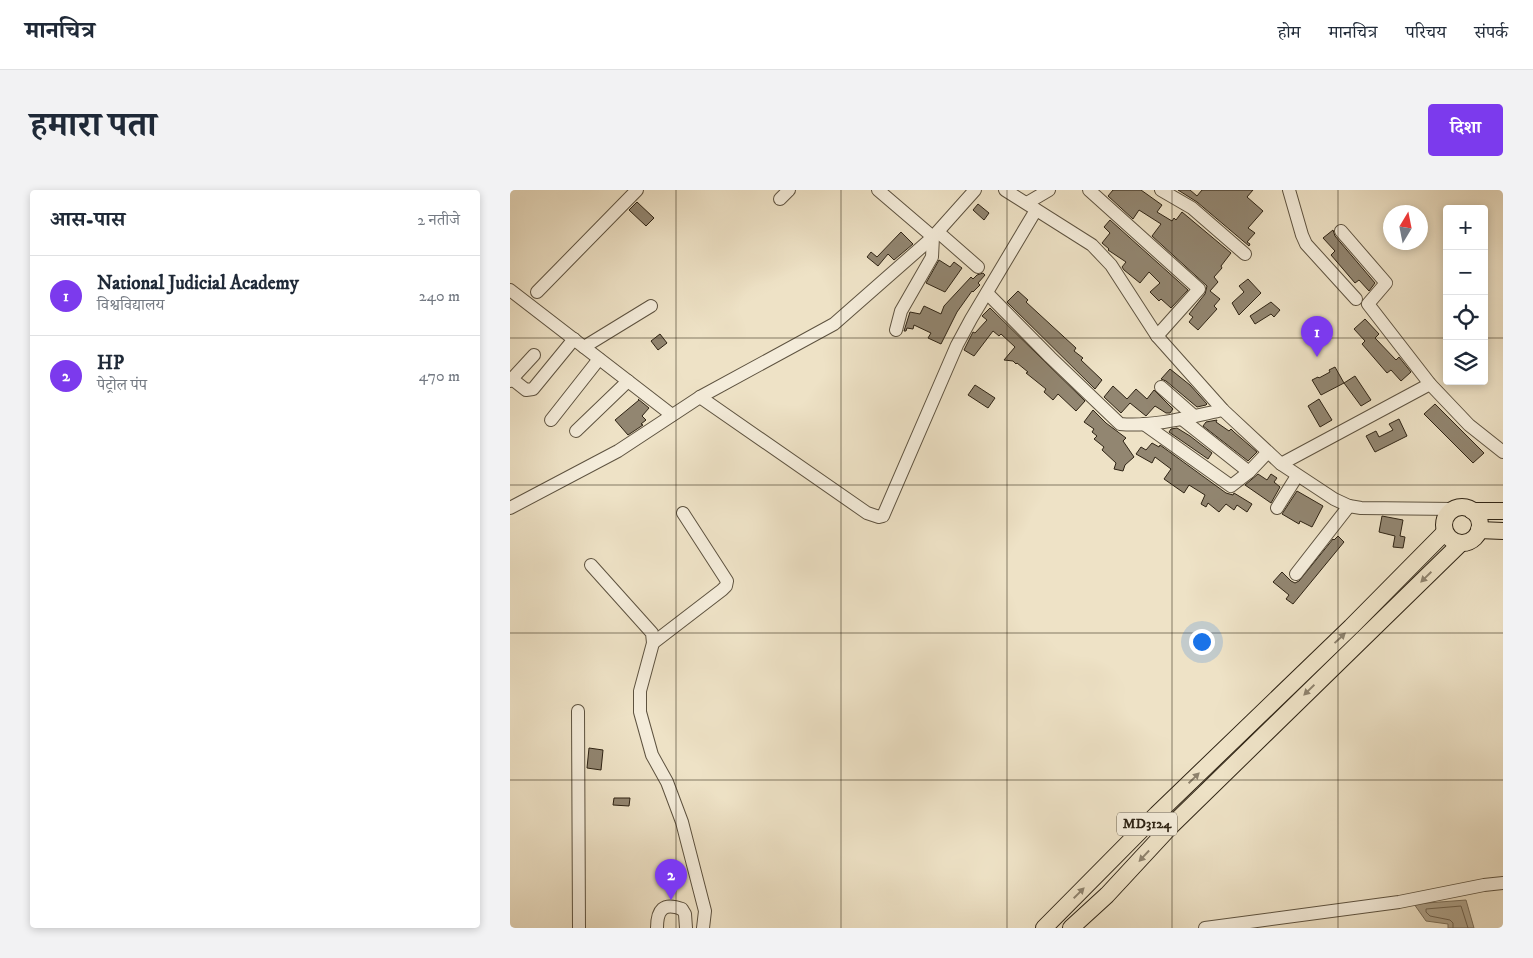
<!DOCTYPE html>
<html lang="hi">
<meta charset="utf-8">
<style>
:root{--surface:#fff;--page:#f2f2f3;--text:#1f2937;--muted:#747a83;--line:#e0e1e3;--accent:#7c3aed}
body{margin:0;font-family:"IM FELL DW Pica","Noto Serif Devanagari",serif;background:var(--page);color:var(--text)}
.controls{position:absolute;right:15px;top:15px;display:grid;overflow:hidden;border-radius:5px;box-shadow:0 2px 8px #0003}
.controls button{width:45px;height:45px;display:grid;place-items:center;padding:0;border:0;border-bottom:1px solid var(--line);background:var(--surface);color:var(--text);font:25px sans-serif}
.compass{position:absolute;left:873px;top:15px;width:45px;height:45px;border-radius:50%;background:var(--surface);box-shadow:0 2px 8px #0003;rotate:10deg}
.you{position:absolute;left:691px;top:451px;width:18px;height:18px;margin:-12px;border:4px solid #fff;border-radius:50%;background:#1a73e8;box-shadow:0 0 0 8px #1a73e833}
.badge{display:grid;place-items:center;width:32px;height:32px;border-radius:50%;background:var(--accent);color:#fff;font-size:16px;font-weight:700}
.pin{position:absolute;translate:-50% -41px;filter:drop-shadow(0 1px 2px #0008)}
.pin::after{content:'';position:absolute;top:26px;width:18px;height:15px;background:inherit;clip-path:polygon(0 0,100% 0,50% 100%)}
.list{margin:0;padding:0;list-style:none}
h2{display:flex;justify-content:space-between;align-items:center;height:65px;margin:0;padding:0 20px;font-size:21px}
h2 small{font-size:16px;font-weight:400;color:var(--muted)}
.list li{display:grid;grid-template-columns:32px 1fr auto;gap:15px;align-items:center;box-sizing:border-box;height:80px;padding:0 20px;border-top:1px solid var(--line)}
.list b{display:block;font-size:19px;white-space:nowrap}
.list p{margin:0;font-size:16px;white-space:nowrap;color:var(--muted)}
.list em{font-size:16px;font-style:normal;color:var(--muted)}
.icon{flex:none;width:28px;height:28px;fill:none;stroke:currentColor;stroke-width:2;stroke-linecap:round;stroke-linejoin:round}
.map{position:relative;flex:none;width:993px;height:738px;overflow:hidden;border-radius:5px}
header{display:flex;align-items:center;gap:30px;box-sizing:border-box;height:70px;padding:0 25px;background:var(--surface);border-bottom:1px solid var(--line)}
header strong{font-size:24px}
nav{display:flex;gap:28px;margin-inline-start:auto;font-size:18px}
.intro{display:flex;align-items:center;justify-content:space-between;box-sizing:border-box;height:120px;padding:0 30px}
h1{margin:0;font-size:35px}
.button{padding:12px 22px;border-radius:5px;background:var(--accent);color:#fff;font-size:18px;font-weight:700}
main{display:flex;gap:30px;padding:0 30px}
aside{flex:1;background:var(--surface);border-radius:5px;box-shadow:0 2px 8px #0003}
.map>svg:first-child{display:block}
.water{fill:#ada189;stroke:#7a6f5a}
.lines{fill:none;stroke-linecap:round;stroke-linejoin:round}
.shore{stroke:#6e624e;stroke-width:1}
.building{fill:#928671;stroke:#2e2314}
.minor-casing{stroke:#5e5340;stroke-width:14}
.major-casing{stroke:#2e2314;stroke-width:18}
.minor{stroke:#f4ecda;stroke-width:12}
.major{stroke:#eee2c6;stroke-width:16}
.oneway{fill:#8e826d}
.grid{fill:none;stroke:#2e2314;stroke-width:1;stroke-opacity:0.55}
.labels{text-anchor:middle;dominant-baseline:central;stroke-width:5;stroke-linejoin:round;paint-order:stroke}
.shield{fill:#f4ecda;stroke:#695f4f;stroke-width:1}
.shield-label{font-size:14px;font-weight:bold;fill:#2e2314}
</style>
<header>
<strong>मानचित्र</strong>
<nav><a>होम</a><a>मानचित्र</a><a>परिचय</a><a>संपर्क</a></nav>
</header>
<div class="intro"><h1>हमारा पता</h1><a class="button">दिशा</a></div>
<main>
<aside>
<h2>आस-पास<small>2 नतीजे</small></h2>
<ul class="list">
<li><span class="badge">1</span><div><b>National Judicial Academy</b><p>विश्वविद्यालय</p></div><em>240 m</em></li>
<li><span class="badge">2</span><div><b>HP</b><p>पेट्रोल पंप</p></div><em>470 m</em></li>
</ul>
</aside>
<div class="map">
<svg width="993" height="738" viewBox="0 0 993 738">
<rect width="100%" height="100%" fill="#eee2c6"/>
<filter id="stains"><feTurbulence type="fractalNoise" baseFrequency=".004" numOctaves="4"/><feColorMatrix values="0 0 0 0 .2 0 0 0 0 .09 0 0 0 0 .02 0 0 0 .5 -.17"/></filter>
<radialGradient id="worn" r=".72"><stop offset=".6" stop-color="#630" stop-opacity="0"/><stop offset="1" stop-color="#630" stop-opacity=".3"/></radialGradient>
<path class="water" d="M956,710l8,28h-26v-4l-22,-3 -12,-17z"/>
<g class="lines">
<path class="shore" d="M943,738v-5l-3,-3 -20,-4 -4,-4v-3l35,-3 7,22"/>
</g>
<g class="building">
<path d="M603,0h28l21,15 -5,7 15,9 2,-3 2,2 6,-8 49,41 -10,13 1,2 -8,9 4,5 -8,9 10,8 -6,7 3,3 -19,21 -9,-8 4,-5 -4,-3 16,-20 2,-8 -55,-50 9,-12 -22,-14 -6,9 -25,-23z"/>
<path d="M668,0h12l7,6 5,-6h51l-6,7 16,14 -15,17 7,5 -8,9 3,2 -1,2 -52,-44z"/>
<path d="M127,12l17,16 -8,8 -17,-16z"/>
<path d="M468,14l11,9 -5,7 -11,-10z"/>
<path d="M600,30l78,70 -17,18 -10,-9 -2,2 -9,-9 10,-9 -11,-11 -9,11 -16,-13 -2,-3 4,-5 -18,-12 1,-1 -7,-6 8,-10 -6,-6z"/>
<path d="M823,40l2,6 40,47 -6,8 -10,-11 -4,3 -24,-28 4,-4 -12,-13z"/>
<path d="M391,42l12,12 -19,16 -6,-6 -10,12 -11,-9 4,-5 6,5z"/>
<path d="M429,70l11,7 4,-5 8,6 -17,24 -19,-9z"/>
<path d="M473,83l2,2 -7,8 2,2 -7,7 -1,-1 -15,21 -16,32 -13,-6 3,-5 -17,-8 -1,4 -6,-1 -1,3h-2l6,-19 10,2 4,-8 17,8 3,-8 27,-29 2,2 4,-4z"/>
<path d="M738,89l13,14 -22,22 -7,-12 12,-11 -5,-6z"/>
<path d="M508,101l10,9 -2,2 50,46 -2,3 9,7 -2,2 21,20 -7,9 -88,-87z"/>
<path d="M761,112l9,8 -6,7 -3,-3 -16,10 -5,-8z"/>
<path d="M480,118l95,93 -9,10 -18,-17 -5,6 -9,-8 2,-3 -20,-16 2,-1 -11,-9 -1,1 -3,-3 -9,-1 11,-13 -14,-13 -2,2 -6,-5 -19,25 -10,-6 9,-18 2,1 12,-13 -5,-4z"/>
<path d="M855,129l14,15 -4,4 21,22 3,-3 12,15 -10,9 -10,-11 -4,3 -25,-29 3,-3 -11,-12z"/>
<path d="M150,144l7,9 -9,7 -7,-9z"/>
<path d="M825,177l9,16 -23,12 -9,-15 6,-3 1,1 11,-6 -1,-2z"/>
<path d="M660,179l20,16 17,19 -1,1 -9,2 -31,-26 -5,-2z"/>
<path d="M845,186l16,24 -10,6 -17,-23z"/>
<path d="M465,195l20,13 -7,10 -20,-13z"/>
<path d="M603,196l14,13 9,-10 11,10 7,-9 19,19 -3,4h-4l-11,-7 -9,10 -16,-13 -9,10 -17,-16z"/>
<path d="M128,209l11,9 -7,8 4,4 -5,4 2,1 -15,10 -13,-15 24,-20z"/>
<path d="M809,209l13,21 -12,7 -12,-21z"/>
<path d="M925,214l49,49 -11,10 -49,-49z"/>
<path d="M583,220l13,13 20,15 -3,3 11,16 -9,8 -2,6 -9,-2 2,-6 -14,-13 2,-3 -10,-8 3,-3 -5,-4 2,-3 -10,-7z"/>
<path d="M889,229l8,17 -32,16 -9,-16 10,-5 3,6 14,-7 -4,-6z"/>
<path d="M707,230l-1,2 13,9 2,-2 3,3 23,20 -9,9 -45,-35 3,-4z"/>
<path d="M667,238l13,8 22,17 -4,6 -39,-27 2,-3z"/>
<path d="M642,253l7,4 1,-2 66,48 7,2 1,-2 18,11 -5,8 -10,-7 -3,5 -8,-6 -7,8 -11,-9 -2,4 -5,-3 4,-9 -16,-10 -5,8 -20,-14 7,-10 -16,-12 -3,6 -16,-9 5,-7 5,3z"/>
<path d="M748,284l9,6 4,-6 6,4 -3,4 6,5 -9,16 -26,-18z"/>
<path d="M787,301l26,15 -11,21 -12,-6 -1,3 -17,-10z"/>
<path d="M872,326l21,4 -3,16 5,1 -2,11 -10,-1 2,-11 -16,-4z"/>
<path d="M828,346l6,6 -51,62 -7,-5 3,-4 -16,-13 9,-10 9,9 4,2 4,-2 34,-42 1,1z"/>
<path d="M79,558l14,2 -2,20 -14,-2z"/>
<path d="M104,608h16l-1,8 -16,-1z"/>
</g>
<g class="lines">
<g class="minor-casing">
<g id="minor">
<path d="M368,0l55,47 -1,20 -31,54 -5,19"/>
<path d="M495,0l87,55 19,20 46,71 66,74 58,54 53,35 15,7 12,2 94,1"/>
<path d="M579,0l110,99 -42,47"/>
<path d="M651,0l31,18 53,46"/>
<path d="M779,0l13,45 4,9 50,55"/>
<path d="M270,9l9,-9"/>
<path d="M517,13l22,-13"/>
<path d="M831,41l45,52 -18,21 62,80 39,41 34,27"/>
<path d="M428,42l40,35"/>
<path d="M0,100l162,125"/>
<path d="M27,102l100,-102"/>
<path d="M477,103l63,64 70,67c34,3 70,-7 103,-14"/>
<path d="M74,157l67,-41"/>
<path d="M2,189l14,11 7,-1 41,-50"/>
<path d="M0,191l24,-26"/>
<path d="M651,197l33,29"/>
<path d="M190,207l167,116 12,4 4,-1 74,-171 14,-26 65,-109"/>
<path d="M672,229l67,53"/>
<path d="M41,230l48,-61"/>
<path d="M634,234l87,62 18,-14 19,-20"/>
<path d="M66,241l52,-50"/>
<path d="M771,274l149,-80"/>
<path d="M0,318l108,-57 82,-54 134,-73 99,-87 42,-47"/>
<path d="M767,318l20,-32"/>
<path d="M81,375l61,68 1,10 -13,48v21l12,43 15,27 15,40 23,89 -2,17"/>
<path d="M786,384l53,-68"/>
<path d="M143,453l69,-53 4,-4 1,-5 -44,-68"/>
<path d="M68,521l1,217"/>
<path d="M147,738c0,-18 6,-26 25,-19l3,5 1,14"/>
<path d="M695,738l194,-26 85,-17 19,-2"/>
</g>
</g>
<g class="major-casing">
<g id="major">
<circle cx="952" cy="335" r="18"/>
<path d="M962,321h31"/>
<path d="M969,340l24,1"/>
<path d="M534,738l113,-114 194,-187 94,-95"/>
<path d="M561,738l36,-33 64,-69 290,-283"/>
</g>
</g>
<use href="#minor" class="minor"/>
<use href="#major" class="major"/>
</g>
<defs><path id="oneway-solid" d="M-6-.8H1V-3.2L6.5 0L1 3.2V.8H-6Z" transform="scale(1.25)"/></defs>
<g class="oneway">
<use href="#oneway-solid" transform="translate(916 387) rotate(136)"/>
<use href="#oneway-solid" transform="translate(830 448) rotate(-43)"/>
<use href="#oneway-solid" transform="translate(799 500) rotate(136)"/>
<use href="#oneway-solid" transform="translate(684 588) rotate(-44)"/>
<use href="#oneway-solid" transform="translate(634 666) rotate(133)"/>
<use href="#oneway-solid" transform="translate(569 703) rotate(-45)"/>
</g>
<path class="grid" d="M166,0v738M331,0v738M497,0v738M662,0v738M828,0v738M0,148h937M974,148h19M0,295h993M0,443h993M0,590h993"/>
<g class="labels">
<rect class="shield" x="607" y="622.5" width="60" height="23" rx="4"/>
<g class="shield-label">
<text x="637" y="634">MD3124</text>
</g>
</g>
<rect width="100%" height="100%" filter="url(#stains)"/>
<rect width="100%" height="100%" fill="url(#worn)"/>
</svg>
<div class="controls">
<button>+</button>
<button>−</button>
<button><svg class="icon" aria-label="locate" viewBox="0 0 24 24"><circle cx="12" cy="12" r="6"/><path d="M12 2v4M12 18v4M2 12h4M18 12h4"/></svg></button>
<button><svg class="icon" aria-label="layers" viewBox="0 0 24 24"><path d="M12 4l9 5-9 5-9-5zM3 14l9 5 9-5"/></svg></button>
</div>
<svg class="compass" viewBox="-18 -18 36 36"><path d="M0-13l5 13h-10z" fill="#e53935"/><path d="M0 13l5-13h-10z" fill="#747a83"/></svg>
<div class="you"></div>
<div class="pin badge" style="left:807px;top:167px">1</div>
<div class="pin badge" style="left:161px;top:710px">2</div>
</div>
</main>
